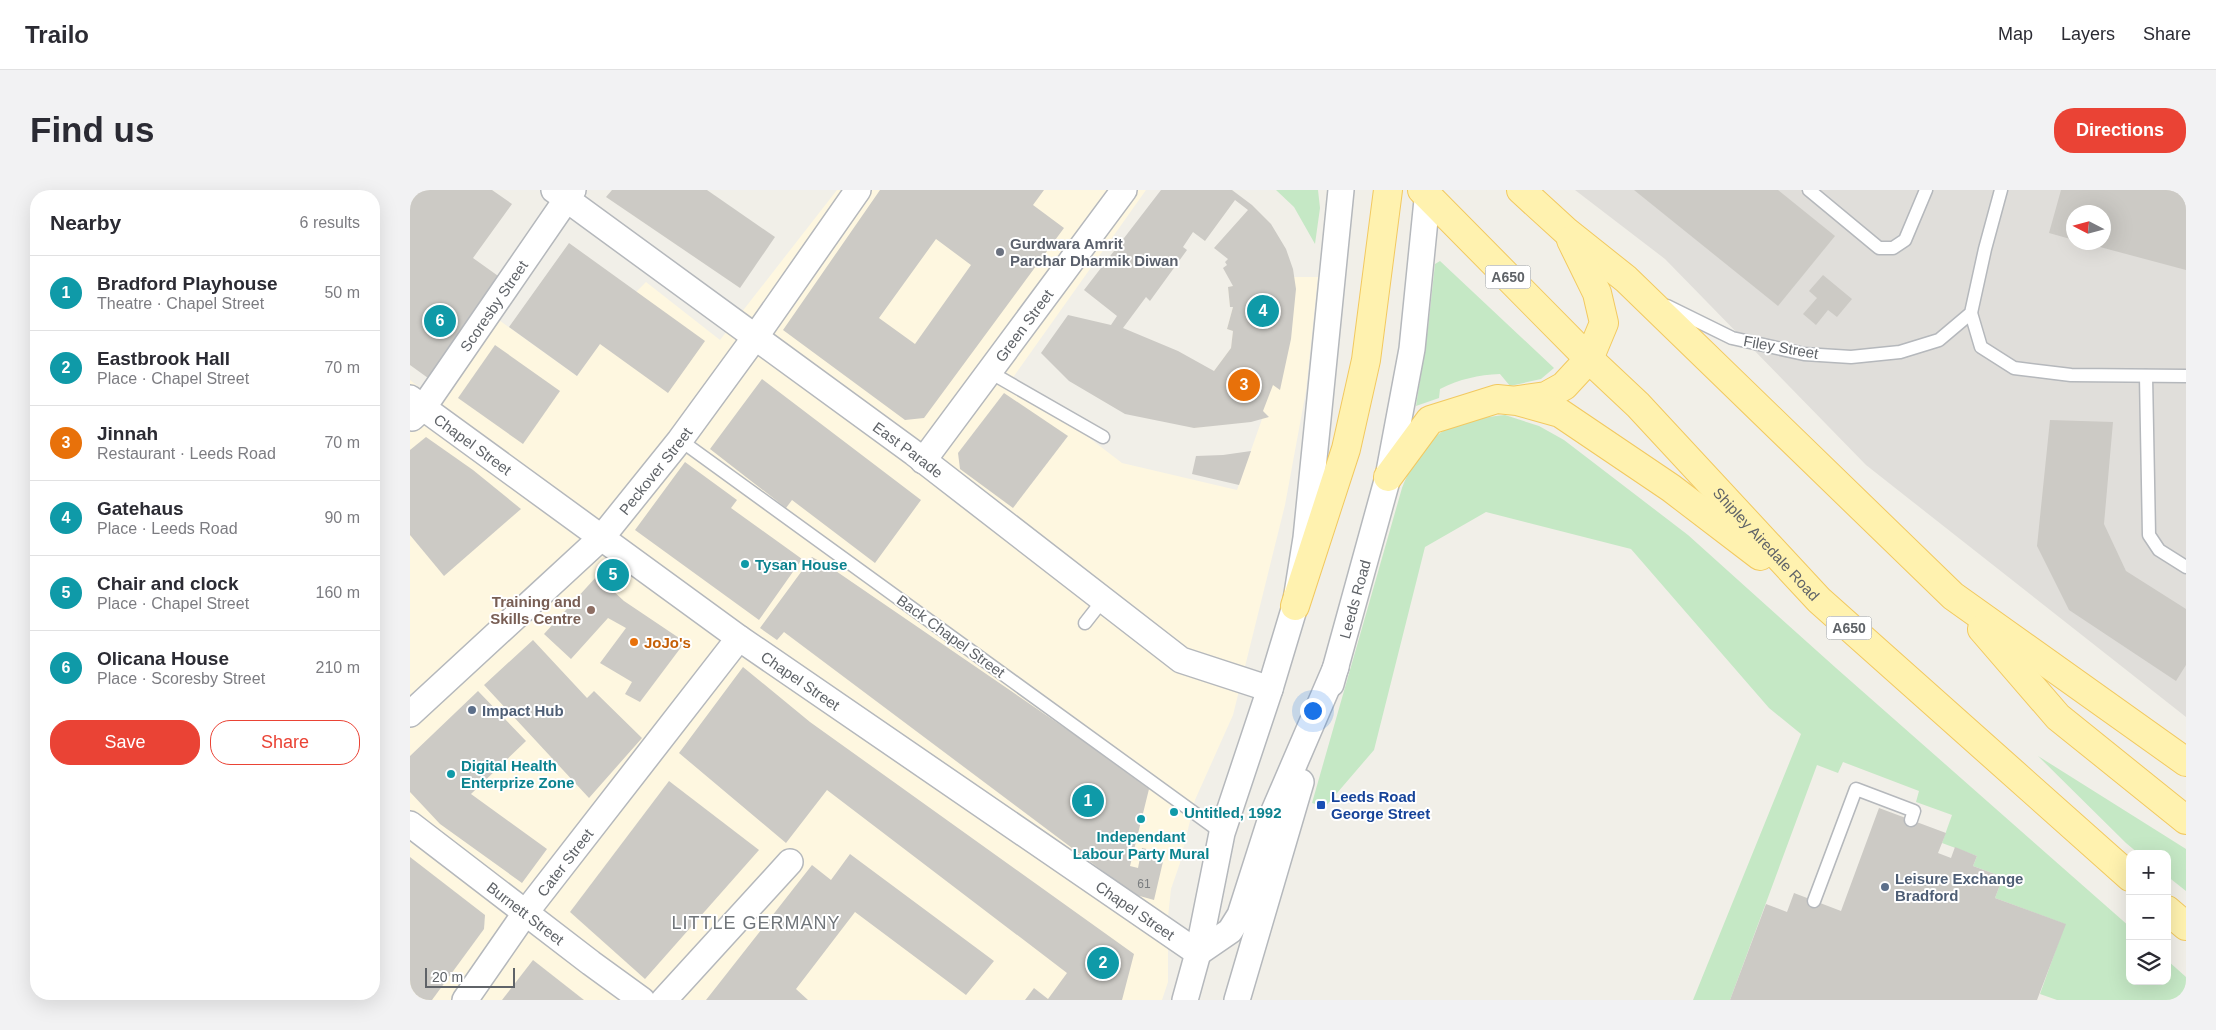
<!DOCTYPE html>
<meta charset="utf-8">
<style>
:root{--surface:#fff;--page:#f2f2f3;--text:#2b2b33;--muted:#7c7c81;--line:#e1e1e2;--accent:#ea4335}
body{margin:0;font-family:Helvetica,sans-serif;background:var(--page);color:var(--text)}
.controls{position:absolute;right:15px;bottom:15px;display:grid;overflow:hidden;border-radius:10px;box-shadow:0 5px 20px #0002}
.controls button{width:45px;height:45px;display:grid;place-items:center;padding:0;border:0;border-bottom:1px solid var(--line);background:var(--surface);color:var(--text);font:25px sans-serif}
.compass{position:absolute;left:1656px;top:15px;width:45px;height:45px;border-radius:50%;background:var(--surface);box-shadow:0 5px 20px #0002;rotate:276deg}
.scale{position:absolute;left:15px;bottom:12px;width:90px;box-sizing:border-box;padding-left:5px;border:2px solid #5f6368;border-top:0;font-size:14px;line-height:18px;white-space:nowrap;color:#5f6368;-webkit-text-stroke:4px #fff;paint-order:stroke}
.you{position:absolute;left:902px;top:520px;width:18px;height:18px;margin:-12px;border:4px solid #fff;border-radius:50%;background:#1a73e8;box-shadow:0 0 0 8px #1a73e833}
.badge{display:grid;place-items:center;width:32px;height:32px;border-radius:50%;background:var(--accent);color:#fff;font-size:16px;font-weight:700}
.pin{position:absolute;translate:-50% -50%;border:2px solid #fff;box-shadow:0 1px 5px #0006}
.list{margin:0;padding:0;list-style:none}
h2{display:flex;justify-content:space-between;align-items:center;height:65px;margin:0;padding:0 20px;font-size:21px}
h2 small{font-size:16px;font-weight:400;color:var(--muted)}
.list li{display:grid;grid-template-columns:32px 1fr auto;gap:15px;align-items:center;box-sizing:border-box;height:75px;padding:0 20px;border-top:1px solid var(--line)}
.list b{display:block;font-size:19px;white-space:nowrap}
.list p{margin:0;font-size:16px;white-space:nowrap;color:var(--muted)}
.list em{font-size:16px;font-style:normal;color:var(--muted)}
.actions{display:flex;gap:10px;padding:15px 20px}
.actions a{flex:1;padding:11px 0;border:1px solid var(--accent);border-radius:20px;text-align:center;font-size:18px;color:var(--accent)}
.actions .main{background:var(--accent);color:#fff}
.icon{flex:none;width:28px;height:28px;fill:none;stroke:currentColor;stroke-width:2;stroke-linecap:round;stroke-linejoin:round}
.map{position:relative;flex:none;width:1776px;height:810px;overflow:hidden;border-radius:20px}
header{display:flex;align-items:center;gap:30px;box-sizing:border-box;height:70px;padding:0 25px;background:var(--surface);border-bottom:1px solid var(--line)}
header strong{font-size:24px}
nav{display:flex;gap:28px;margin-inline-start:auto;font-size:18px}
.intro{display:flex;align-items:center;justify-content:space-between;box-sizing:border-box;height:120px;padding:0 30px}
h1{margin:0;font-size:35px}
.button{padding:12px 22px;border-radius:20px;background:var(--accent);color:#fff;font-size:18px;font-weight:700}
main{display:flex;gap:30px;padding:0 30px}
aside{flex:1;background:var(--surface);border-radius:20px;box-shadow:0 5px 20px #0002}
.map>svg:first-child{display:block}
.commercial{fill:#fef7e0}
.industrial{fill:#e0deda;fill-rule:evenodd}
.green{fill:#c5e8c5}
.building{fill:#cccac5;fill-rule:evenodd}
.lines{fill:none;stroke-linecap:round;stroke-linejoin:round}
.lane-casing{stroke:#b5b8bc;stroke-width:15}
.street-casing{stroke:#b5b8bc;stroke-width:28}
.primary-casing{stroke:#f2c960;stroke-width:30}
.lane{stroke:#fff;stroke-width:12}
.street{stroke:#fff;stroke-width:25}
.primary{stroke:#fff2af;stroke-width:28}
.worship-dot{fill:#6b7280;stroke:#fff;stroke-width:2}
.culture-dot{fill:#0f9aa8;stroke:#fff;stroke-width:2}
.education-dot{fill:#8d6e63;stroke:#fff;stroke-width:2}
.food-dot{fill:#e8710a;stroke:#fff;stroke-width:2}
.service-dot{fill:#5c6f8a;stroke:#fff;stroke-width:2}
.transit-dot{fill:#1a4fb4;stroke:#fff;stroke-width:2}
.labels{text-anchor:middle;dominant-baseline:central;stroke-width:4;stroke-linejoin:round;paint-order:stroke}
.number-label{font-size:12px;fill:#7a7d7f}
.shield{fill:#fff;stroke:#8f9295;stroke-width:1}
.shield-label{font-size:14px;font-weight:bold;fill:#5f6368}
.worship-label{font-size:15px;font-weight:bold;fill:#5b616d;stroke:#fff;text-anchor:start}
.street-label{font-size:15px;fill:#5f6368;stroke:#fff}
.culture-label{font-size:15px;font-weight:bold;fill:#0d838f;stroke:#fff;text-anchor:start}
.education-label{font-size:15px;font-weight:bold;fill:#785e54;stroke:#fff;text-anchor:end}
.food-label{font-size:15px;font-weight:bold;fill:#c56008;stroke:#fff;text-anchor:start}
.service-label{font-size:15px;font-weight:bold;fill:#4e5e75;stroke:#fff;text-anchor:start}
.transit-label{font-size:15px;font-weight:bold;fill:#164399;stroke:#fff;text-anchor:start}
.quarter-label{font-size:18px;letter-spacing:1px;fill:#70757a;stroke:#fff}
</style>
<header>
<strong>Trailo</strong>
<nav><a>Map</a><a>Layers</a><a>Share</a></nav>
</header>
<div class="intro"><h1>Find us</h1><a class="button">Directions</a></div>
<main>
<aside>
<h2>Nearby<small>6 results</small></h2>
<ul class="list">
<li><span class="badge" style="background:#0f9aa8">1</span><div><b>Bradford Playhouse</b><p>Theatre · Chapel Street</p></div><em>50 m</em></li>
<li><span class="badge" style="background:#0f9aa8">2</span><div><b>Eastbrook Hall</b><p>Place · Chapel Street</p></div><em>70 m</em></li>
<li><span class="badge" style="background:#e8710a">3</span><div><b>Jinnah</b><p>Restaurant · Leeds Road</p></div><em>70 m</em></li>
<li><span class="badge" style="background:#0f9aa8">4</span><div><b>Gatehaus</b><p>Place · Leeds Road</p></div><em>90 m</em></li>
<li><span class="badge" style="background:#0f9aa8">5</span><div><b>Chair and clock</b><p>Place · Chapel Street</p></div><em>160 m</em></li>
<li><span class="badge" style="background:#0f9aa8">6</span><div><b>Olicana House</b><p>Place · Scoresby Street</p></div><em>210 m</em></li>
</ul>
<div class="actions"><a class="main">Save</a><a>Share</a></div>
</aside>
<div class="map">
<svg width="1776" height="810" viewBox="0 0 1776 810">
<rect width="100%" height="100%" fill="#f1efe8"/>
<path class="commercial" d="M427,0h309l-134,189 110,84 115,27 25,-71 -68,9 20,-57 17,-23 2,-17 -6,-2 6,-22h-3l-2,-20 66,-10h24l-12,114 -21,114 -52,210 -38,85 -15,63 -9,26 -3,28v65l-6,18h-752v-620l10,8 8,-2 57,-76 92,66 60,-85 9,-9 74,58z"/>
<path class="industrial" d="M1165,0h611v527l-320,-252 -201,-206zM1664,22h30v30h-30z"/>
<g class="green">
<path d="M866,0h42l2,18 -5,36 -21,-37z"/>
<path d="M1030,71l114,107 -13,11 -31,7 -10,-12c-22,1 -40,5 -60,15l-1,9 -23,8 12,-78 7,-64z"/>
<path d="M1095,225l34,11 25,14 124,95 148,133 294,259v54h37v-21l19,17v23h-129l-17,-6 25,-70 -70,-26 8,-21 -30,-11 4,-10 -35,-13 10,-28 -36,-13 3,-11 -76,-29 -5,11 -21,-8 -87,235h-37l108,-266 -32,-26 -138,-159 -145,-37 -61,35 -51,203 -49,57 -13,-4 90,-315c23,-55 44,-67 103,-73z"/>
<path d="M1628,566l148,93v42l-19,-15v-22h-28l-13,-11z"/>
</g>
<g class="building">
<path d="M0,0h82l20,14 -39,54 28,20 -73,100 -18,-13z"/>
<path d="M202,0h95l68,47 -35,51 -134,-91z"/>
<path d="M470,0h164l-11,15 31,23 -140,190 -19,2 -122,-90zM526,49l35,26 -56,79 -36,-26z"/>
<path d="M751,0h71l20,15 19,19 15,25 7,20 3,20 -5,50 -11,51 -7,-5 -10,26 6,6 -18,5 -57,6 -69,-14 -56,-33 -28,-28 27,-38 43,10 6,-9 -33,-26zM825,10l13,10 -34,38 14,11 -3,3 2,3 -4,3 10,18 -5,1 2,20h3l-6,22 6,2 -2,17 -17,23 -36,-20 -55,-23 23,-31 4,4 37,-51 -4,-3 10,-15 12,9z"/>
<path d="M1224,0h144l57,46 -57,70z"/>
<path d="M1651,0h125v80l-101,-27 19,-1v-30h-30v28l-25,-7z"/>
<path d="M159,53l136,98 -37,52 -68,-49 -23,32 -68,-49z"/>
<path d="M1413,85l29,24 -15,18 -9,-7 -12,15 -13,-11 14,-16 -8,-7z"/>
<path d="M85,155l65,46 -37,53 -65,-46z"/>
<path d="M352,189l159,121 -46,63 -83,-63 -6,8 -76,-59z"/>
<path d="M594,203l64,43 -55,72 -53,-39 -2,-16z"/>
<path d="M1640,230l63,2 -9,102 22,47 60,38v56l-10,16 -107,-71 -32,-64z"/>
<path d="M16,247l47,33 48,39 -77,67 -34,-41v-85z"/>
<path d="M841,261l-12,34 -47,-11 4,-18 27,-1z"/>
<path d="M275,272l52,38 -6,8 71,51 -43,61 -124,-90z"/>
<path d="M402,367l18,10 248,170 71,52 -19,77 8,2 4,-20 23,5 -11,47 -25,-7 -5,-6 -340,-255 -7,8 -17,-12z"/>
<path d="M187,386l27,25 61,41 -45,60 -15,-8 7,-12 -32,-19 26,-35 -18,-10 -37,41 -27,-25z"/>
<path d="M123,450l54,58 7,-7 48,47 -53,60 -105,-113z"/>
<path d="M333,477l67,55 324,232 -12,46h-97l9,-12 14,11 19,-26 -240,-183 -41,53 -107,-90z"/>
<path d="M68,501l48,50 -55,53 76,55 -25,34 -82,-59 -30,-32v-36z"/>
<path d="M259,591l90,69 -114,129 -75,-67z"/>
<path d="M1469,618l67,25 -8,20 13,5 4,-11 22,9 -4,10 30,11 -8,21 71,26 -29,76h-307l36,-96 21,8 7,-19 47,18z"/>
<path d="M440,664l144,107 -28,34 -111,-83 -59,77 12,11h-102l106,-135 19,15z"/>
<path d="M0,667l75,58 -1,14 -52,71h-22z"/>
<path d="M123,770l51,40h-82z"/>
</g>
<g class="lines">
<g class="lane-casing">
<g id="lane">
<path d="M1399,0l70,58h14l12,-8 21,-50"/>
<path d="M1257,116l65,32 72,16 47,3 49,-5 39,-12 32,-27 14,-64 16,-59"/>
<path d="M1561,123l10,34 33,21 57,7 115,1"/>
<path d="M578,181l115,66"/>
<path d="M1736,186l3,159 10,15 27,17"/>
<path d="M270,250l542,393"/>
<path d="M675,433l18,-23"/>
<path d="M1404,711l42,-112 58,22 -3,9"/>
</g>
</g>
<g class="street-casing">
<g id="street">
<path id="s1" d="M144,0l360,263 267,207 89,29"/>
<path id="s2" d="M0,208l329,240 459,315 32,-22 10,-16 31,-97 65,-151"/>
<path id="s3" d="M2,228l11,-10 150,-218"/>
<path id="s4" d="M513,271l201,-271"/>
<path id="s5" d="M921,494l57,-207 24,-128 16,-159"/>
<path id="s6" d="M0,524l192,-177 78,-97 76,-104 102,-146"/>
<path id="s7" d="M0,634l181,139 51,37"/>
<path id="s8" d="M55,810l61,-88 213,-274"/>
<path d="M254,810l126,-138"/>
<path d="M775,810l13,-47 24,-120 48,-144 25,-83 11,-68 35,-348"/>
<path d="M827,810l64,-218"/>
</g>
</g>
<g class="primary-casing">
<g id="primary">
<path id="s9" d="M1012,0l167,169 49,46 181,195 311,277"/>
<path d="M1111,0l46,42 59,47 327,317 233,166"/>
<path d="M1108,210l28,-4 18,-10 25,-27 15,-36 -7,-30 -26,-53"/>
<path d="M978,287l42,-57 67,-21 20,2 43,12 111,75 89,68"/>
<path d="M885,416l51,-157 20,-89 22,-170"/>
<path d="M1572,439l76,88 128,103"/>
<path d="M1757,720l19,16"/>
</g>
</g>
<use href="#lane" class="lane"/>
<use href="#street" class="street"/>
<use href="#primary" class="primary"/>
</g>
<circle class="worship-dot" cx="590" cy="62" r="5"/>
<g class="culture-dot">
<circle cx="335" cy="374" r="5"/>
<circle cx="41" cy="584" r="5"/>
<circle cx="764" cy="622" r="5"/>
<circle cx="731" cy="629" r="5"/>
</g>
<circle class="education-dot" cx="181" cy="420" r="5"/>
<circle class="food-dot" cx="224" cy="452" r="5"/>
<g class="service-dot">
<circle cx="62" cy="520" r="5"/>
<circle cx="1475" cy="697" r="5"/>
</g>
<rect class="transit-dot" x="906" y="610" width="10" height="10" rx="2.5"/>
<g class="labels">
<g class="number-label">
<text x="734" y="694">61</text>
</g>
<g class="shield">
<rect x="1075.5" y="75.5" width="45" height="23" rx="4"/>
<rect x="1416.5" y="426.5" width="45" height="23" rx="4"/>
</g>
<g class="shield-label">
<text x="1098" y="87">A650</text>
<text x="1439" y="438">A650</text>
</g>
<g class="worship-label">
<text x="600" y="53">Gurdwara Amrit<tspan x="600" dy="17">Parchar Dharmik Diwan</tspan></text>
</g>
<g class="street-label">
<text stroke="none"><textPath href="#s3" startOffset="139">Scoresby Street</textPath></text>
<text stroke="none"><textPath href="#s4" startOffset="169">Green Street</textPath></text>
<text transform="translate(1371 157) rotate(10)">Filey Street</text>
<text stroke="none"><textPath href="#s2" startOffset="78">Chapel Street</textPath></text>
<text stroke="none"><textPath href="#s1" startOffset="439">East Parade</textPath></text>
<text stroke="none"><textPath href="#s6" startOffset="346">Peckover Street</textPath></text>
<text stroke="none"><textPath href="#s9" startOffset="494">Shipley Airedale Road</textPath></text>
<text stroke="none"><textPath href="#s5" startOffset="88">Leeds Road</textPath></text>
<text transform="translate(541 446) rotate(36)">Back Chapel Street</text>
<text stroke="none"><textPath href="#s2" startOffset="482">Chapel Street</textPath></text>
<text stroke="none"><textPath href="#s8" startOffset="170">Cater Street</textPath></text>
<text stroke="none"><textPath href="#s2" startOffset="888">Chapel Street</textPath></text>
<text stroke="none"><textPath href="#s7" startOffset="146">Burnett Street</textPath></text>
</g>
<g class="culture-label">
<text x="345" y="374">Tysan House</text>
<text x="51" y="575">Digital Health<tspan x="51" dy="17">Enterprize Zone</tspan></text>
<text x="774" y="622">Untitled, 1992</text>
<text x="731" y="646" text-anchor="middle">Independant<tspan x="731" dy="17">Labour Party Mural</tspan></text>
</g>
<g class="education-label">
<text x="171" y="411">Training and<tspan x="171" dy="17">Skills Centre</tspan></text>
</g>
<g class="food-label">
<text x="234" y="452">JoJo's</text>
</g>
<g class="service-label">
<text x="72" y="520">Impact Hub</text>
<text x="1485" y="688">Leisure Exchange<tspan x="1485" dy="17">Bradford</tspan></text>
</g>
<g class="transit-label">
<text x="921" y="606">Leeds Road<tspan x="921" dy="17">George Street</tspan></text>
</g>
<g class="quarter-label">
<text x="346" y="733">LITTLE GERMANY</text>
</g>
</g>
</svg>
<div class="controls">
<button>+</button>
<button>−</button>
<button><svg class="icon" aria-label="layers" viewBox="0 0 24 24"><path d="M12 4l9 5-9 5-9-5zM3 14l9 5 9-5"/></svg></button>
</div>
<svg class="compass" viewBox="-18 -18 36 36"><path d="M0-13l5 13h-10z" fill="#e53935"/><path d="M0 13l5-13h-10z" fill="#7c7c81"/></svg>
<div class="scale">20 m</div>
<div class="you"></div>
<div class="pin badge" style="left:678px;top:611px;background:#0f9aa8">1</div>
<div class="pin badge" style="left:693px;top:773px;background:#0f9aa8">2</div>
<div class="pin badge" style="left:834px;top:195px;background:#e8710a">3</div>
<div class="pin badge" style="left:853px;top:121px;background:#0f9aa8">4</div>
<div class="pin badge" style="left:203px;top:385px;background:#0f9aa8">5</div>
<div class="pin badge" style="left:30px;top:131px;background:#0f9aa8">6</div>
</div>
</main>
